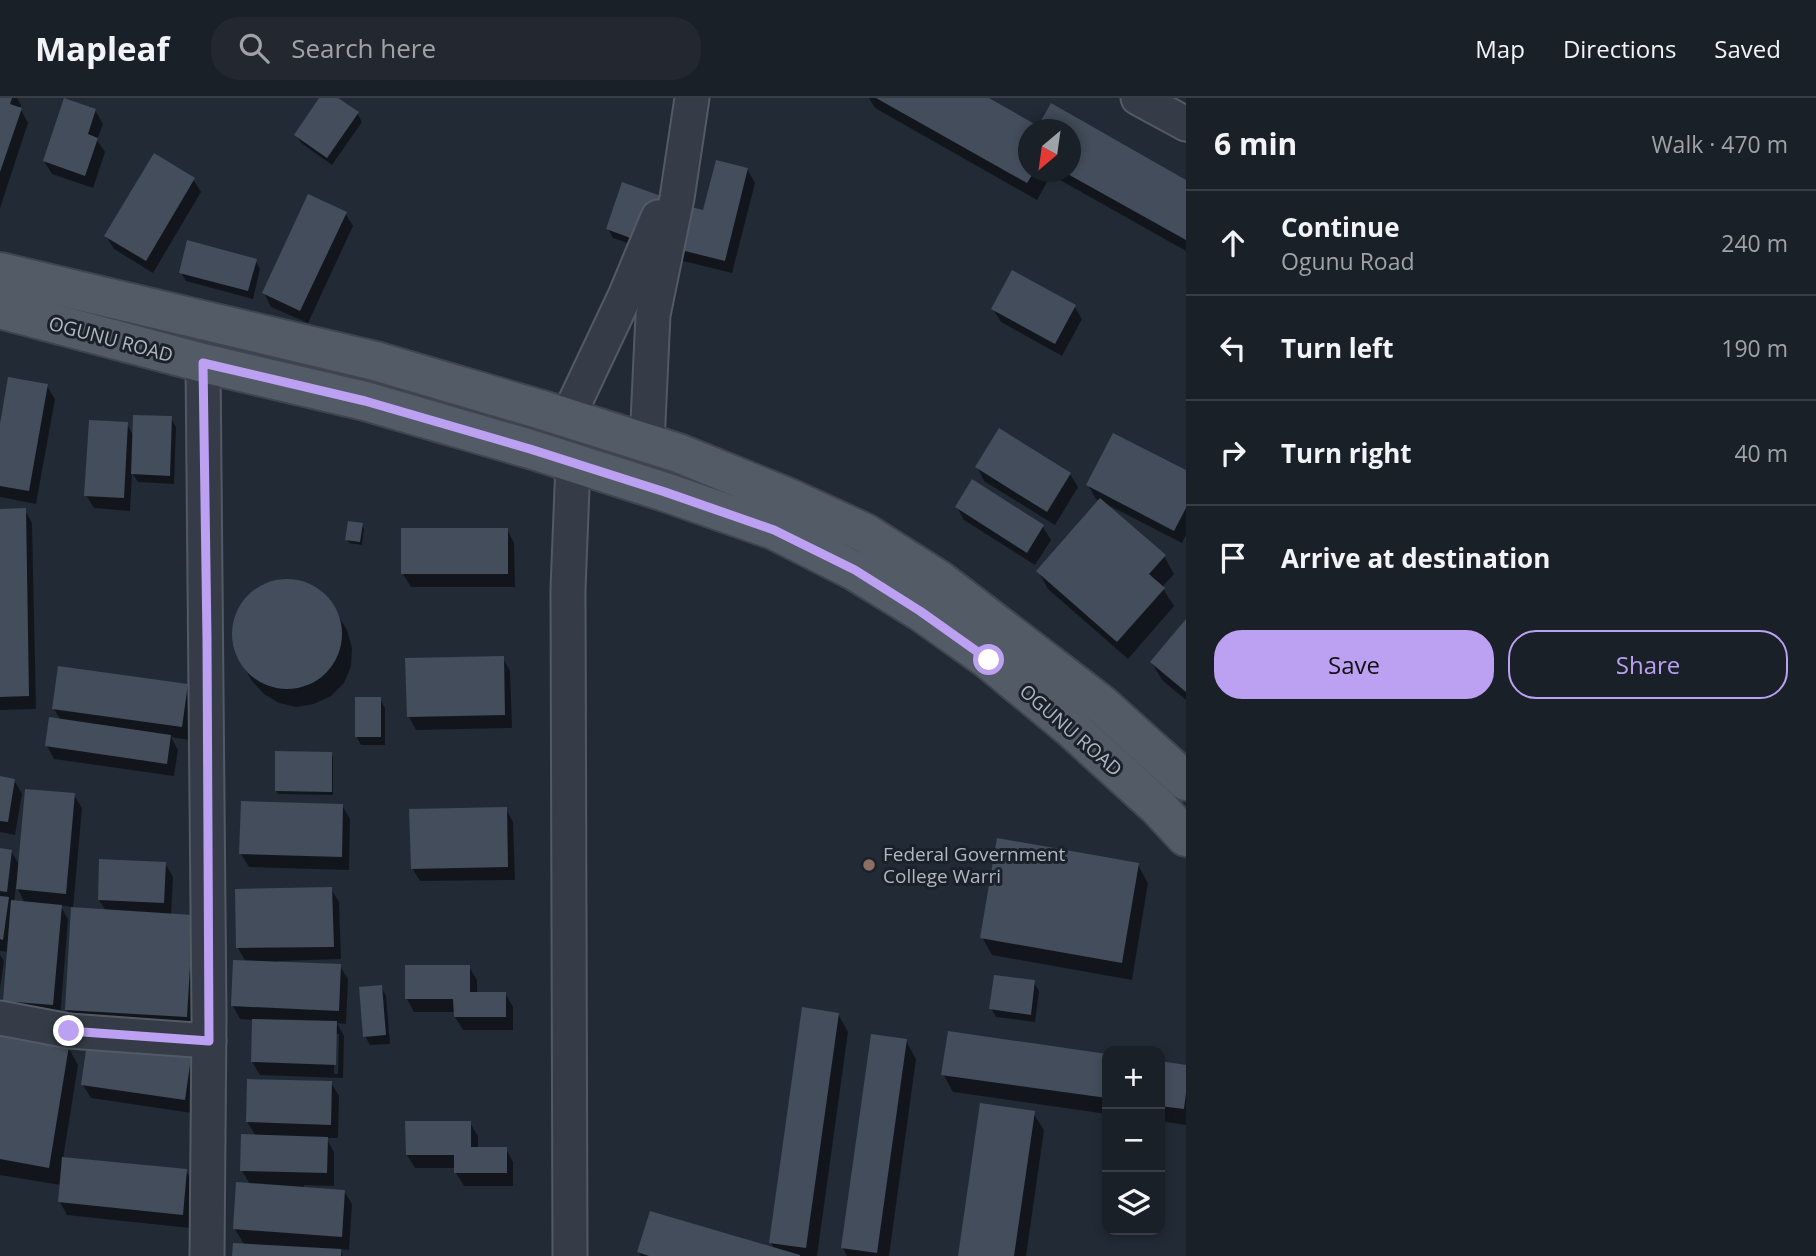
<!DOCTYPE html>
<meta charset="utf-8">
<style>
:root{--surface:#1a2028;--page:#232830;--text:#f1f3f6;--muted:#9fa3a8;--line:#383e45;--accent:#bca0f2}
body{margin:0;font-family:"Open Sans",sans-serif;background:var(--page);color:var(--text)}
.controls{position:absolute;right:21px;bottom:21px;display:grid;overflow:hidden;border-radius:14px;box-shadow:0 4px 10px #0003}
.controls button{width:63px;height:63px;display:grid;place-items:center;padding:0;border:0;border-bottom:2px solid var(--line);background:var(--surface);color:var(--text);font:35px sans-serif}
.compass{position:absolute;left:1018px;top:21px;width:63px;height:63px;border-radius:50%;background:var(--surface);box-shadow:0 4px 10px #0003;rotate:209deg}
.stop{position:absolute;width:21px;height:21px;margin:-16px;border:5px solid #bca0f2;border-radius:50%;background:#fff}
.stop.end{background:#bca0f2;border-color:#fff;box-shadow:0 2px 7px #0008}
.list{margin:0;padding:0;list-style:none}
h2{display:flex;justify-content:space-between;align-items:center;height:91px;margin:0;padding:0 28px;font-size:30px}
h2 small{font-size:23px;font-weight:400;color:var(--muted)}
.list li{display:grid;grid-template-columns:46px 1fr auto;gap:21px;align-items:center;box-sizing:border-box;height:105px;padding:0 28px;border-top:2px solid var(--line)}
.list b{display:block;font-size:26px;white-space:nowrap}
.list p{margin:0;font-size:23px;white-space:nowrap;color:var(--muted)}
.list em{font-size:23px;font-style:normal;color:var(--muted)}
.actions{display:flex;gap:14px;padding:21px 28px}
.actions a{flex:1;padding:16px 0;border:2px solid var(--accent);border-radius:28px;text-align:center;font-size:24px;color:var(--accent)}
.actions .main{background:var(--accent);color:#111}
.icon{flex:none;width:38px;height:38px;fill:none;stroke:currentColor;stroke-width:2;stroke-linecap:round;stroke-linejoin:round}
.map{position:relative;flex:none;width:1186px;height:1158px;overflow:hidden}
header{display:flex;align-items:center;gap:42px;box-sizing:border-box;height:98px;padding:0 35px;background:var(--surface);border-bottom:2px solid var(--line)}
header strong{font-size:33px}
nav{display:flex;gap:38px;margin-inline-start:auto;font-size:24px}
.search{width:490px;height:63px;background:var(--page);display:flex;align-items:center;gap:18px;box-sizing:border-box;padding:0 24px;border-radius:28px;color:var(--muted);font-size:26px}
main{display:flex}
aside{flex:1;background:var(--surface)}
.map>svg:first-child{display:block}
.shadow{fill:#0007;fill-rule:evenodd}
.building{fill:#434d5b}
.lines{fill:none;stroke-linecap:round;stroke-linejoin:round}
.minor-casing{stroke:#535a64;stroke-width:37}
.major-casing{stroke:#3f4550;stroke-width:42}
.minor{stroke:#353c47;stroke-width:33}
.major{stroke:#535b67;stroke-width:38}
.route{stroke:#bca0f2;stroke-width:9}
.education-dot{fill:#8d6e63;stroke:#1b212b;stroke-width:2.5}
.labels{text-anchor:middle;dominant-baseline:central;stroke-width:6;stroke-linejoin:round;paint-order:stroke}
.street-label{font-size:19px;fill:#b0b7c3;stroke:#1b212b}
.poi-label{font-size:19px;fill:#b0b7c3;stroke:#1b212b;text-anchor:start}
</style>
<header>
<strong>Mapleaf</strong>
<div class="search"><svg class="icon" aria-label="search" viewBox="0 0 24 24"><circle cx="10" cy="10" r="6"/><path d="M15 15l6 6"/></svg>Search here</div>
<nav><a>Map</a><a>Directions</a><a>Saved</a></nav>
</header>
<main>
<div class="map">
<svg width="1186" height="1158" viewBox="0 0 1186 1158">
<rect width="100%" height="100%" fill="#222a36"/>
<g class="shadow">
<path d="M0,0h17l4,7 -1,3 8,15 -28,85z"/>
<path d="M322,0h13l22,15 5,9 -30,43 -31,-22 -5,-8z"/>
<path d="M869,0h116l54,30 13,-22 134,76v69l-135,-76 -14,25 -162,-92zM1028,32h42v42h-42z"/>
<path d="M95,12l8,14 -6,16 8,12 -12,36 -41,-14 -8,-13z"/>
<path d="M747,71l8,14 -23,90 -53,-13 -8,-14z"/>
<path d="M193,81l8,13 -48,81 -39,-24 -8,-13z"/>
<path d="M660,99l4,9 -15,44 -36,-12 -5,-9z"/>
<path d="M345,115l8,13 -45,97 -37,-16 -7,-14z"/>
<path d="M255,162l5,9 -7,30 -67,-18 -5,-8z"/>
<path d="M1074,208l8,13 -20,37 -61,-34 -8,-13z"/>
<path d="M47,288l8,13 -19,105 -36,-7v-63z"/>
<path d="M171,320l5,9 -2,57 -36,-2 -6,-9 -2,38 -36,-3 -8,-13 41,-71 7,13z"/>
<path d="M1114,337l72,37v63l-4,8 -74,-38 56,51 10,18 -12,13 12,19 -46,53 -80,-70 -10,-18 62,-70 -4,-2 -8,-14z"/>
<path d="M977,369l93,7 8,13 -23,38 -71,-44z"/>
<path d="M973,384l70,45 8,13 -16,25 -71,-45 -7,-13z"/>
<path d="M0,412h25l7,13 4,186 -36,1z"/>
<path d="M362,427l2,4 -2,16 -13,-2 -2,-4z"/>
<path d="M507,431l7,14 1,44h-104l-8,-13z"/>
<path d="M278,482l18,1 17,5 14,11 20,33 5,18 -1,18 -7,17 -13,13 -17,8 -18,3 -17,-4 -15,-9 -12,-13 -11,-19 -6,-17 -1,-17 4,-17 10,-14 14,-11z"/>
<path d="M1186,524v78l-24,-20 -10,-17z"/>
<path d="M503,560l7,13 2,57 -96,2 -7,-13z"/>
<path d="M186,588l8,13 -5,41 -18,-3 7,13 -4,26 -120,-17 -7,-13 14,-25 -7,-12z"/>
<path d="M380,601l5,9v37h-24l-5,-9z"/>
<path d="M331,655l2,4v38l-55,-1 -2,-3z"/>
<path d="M0,680l14,2 8,14 -7,41 -15,-3z"/>
<path d="M74,697l8,13 -9,101 33,2 -7,-11 66,-37 8,14 -2,38 21,2 4,118 -119,-8 -11,-18 6,-102 -12,-2 8,14 -8,99 -48,-4 -8,-14 5,-48 -9,-1v-101l11,1 9,15zM16,788l9,17 -11,-1z"/>
<path d="M342,707l8,14 -1,51 -100,-3 -8,-13z"/>
<path d="M506,711l7,13 2,58 -95,1 -8,-13z"/>
<path d="M1138,767l10,18 -16,97 -140,-25 -10,-18z"/>
<path d="M331,791l8,13 2,57 -63,2v3l62,2 8,13 -2,45 -9,-1 7,13 -1,42 -83,-3 -8,-13 2,-42 -14,-1 -7,-13 13,-44 -8,-14zM335,936h4l-1,40h-4z"/>
<path d="M0,857l4,6 -4,28z"/>
<path d="M469,869l8,13v13h28l8,14v23h-50l-8,-13v-5h-41l-7,-13z"/>
<path d="M1034,884l5,9 -4,31 -39,-5 -5,-9z"/>
<path d="M381,889l5,9 4,48 -20,1 -5,-9z"/>
<path d="M838,916l10,18 -31,224h-176l-2,-4 136,-2 -4,-7z"/>
<path d="M949,935l158,22v59l-154,-22 -10,-18z"/>
<path d="M0,938l68,11 10,18 -15,94 123,12 8,13 -4,44 -123,-13 -7,-13 1,-17 -61,-10z"/>
<path d="M906,943l10,18 -27,197h-42l-4,-8z"/>
<path d="M190,961l8,14 -6,40 -101,-15 -8,-13z"/>
<path d="M1160,965l26,4v58l-26,-4z"/>
<path d="M331,985l8,13 -1,42h-12l8,14v34l-30,-1v3l40,3 8,13 -3,46 -10,-1 4,7h-109l11,-10 -10,-17 15,-45 -8,-13 14,-35 -9,-14z"/>
<path d="M1033,1015l11,17 -18,126h-66z"/>
<path d="M470,1025l8,13v13h28l7,13v24h-49l-8,-13v-5h-41l-8,-13z"/>
</g>
<g class="building">
<path d="M0,0h12l-2,6 12,4 -22,64z"/>
<path d="M64,0l32,11 -8,25 10,4 -13,38 -42,-15z"/>
<path d="M319,0h19l21,14 -32,46 -33,-23z"/>
<path d="M876,0h113l49,28 13,-23 135,77v60l-122,-68h6v-42h-42v42h6l-7,11z"/>
<path d="M154,55l41,25 -49,83 -42,-25z"/>
<path d="M716,62l32,8 -23,93 -56,-14 11,-43 23,6z"/>
<path d="M622,84l39,14 -17,47 -38,-14z"/>
<path d="M308,96l39,18 -47,99 -38,-18z"/>
<path d="M187,142l70,19 -9,32 -69,-18z"/>
<path d="M1012,172l64,35 -21,39 -64,-35z"/>
<path d="M8,279l40,7 -19,107 -29,-5v-62z"/>
<path d="M133,317l39,1 -2,60 -39,-2z"/>
<path d="M89,322l39,2 -4,76 -40,-2z"/>
<path d="M999,330l72,45 -24,39 -72,-45z"/>
<path d="M1113,335l73,37v38l-12,23 -88,-46z"/>
<path d="M972,381l72,46 -17,28 -72,-46z"/>
<path d="M1100,400l66,57 -17,19 16,14 -48,54 -81,-71z"/>
<path d="M26,410l3,188 -29,1v-188z"/>
<path d="M348,423l15,2 -3,19 -15,-2z"/>
<rect x="401" y="430" width="107" height="46"/>
<circle cx="287" cy="536" r="55"/>
<path d="M1186,521v73l-36,-30z"/>
<path d="M504,558l1,59 -98,2 -2,-59z"/>
<path d="M58,568l130,18 -6,43 -130,-18z"/>
<rect x="355" y="599" width="26" height="40"/>
<path d="M49,619l122,18 -4,29 -122,-18z"/>
<path d="M275,653l57,1v40l-57,-1z"/>
<path d="M0,678l15,3 -7,43 -8,-1z"/>
<path d="M25,691l50,4 -9,101 -50,-5z"/>
<path d="M241,703l102,3 -1,53 -103,-3z"/>
<path d="M507,709l1,60 -97,2 -2,-60z"/>
<path d="M997,740l142,25 -17,100 -142,-25z"/>
<path d="M0,750l12,2 -5,42 -7,-1z"/>
<path d="M99,761l67,3 -2,41 -66,-3z"/>
<path d="M332,789l2,60 -98,1 -1,-59z"/>
<path d="M0,798l9,1 -6,43 -3,-1z"/>
<path d="M11,802l51,5 -9,100 -50,-4z"/>
<path d="M71,809l122,8 -6,102 -122,-7z"/>
<path d="M233,862l108,4 -2,47 -108,-5z"/>
<path d="M405,867h65v27h36v25h-52l-1,-18h-48z"/>
<path d="M994,877l41,5 -4,35 -42,-6z"/>
<path d="M382,887l4,50 -23,2 -4,-50z"/>
<path d="M802,909l37,6 -33,235 -37,-5z"/>
<path d="M252,921l85,2 -1,44 -85,-3z"/>
<path d="M948,933l159,23v44l-166,-23z"/>
<path d="M0,936l69,12 -20,122 -49,-9z"/>
<path d="M871,936l36,5 -30,214 -36,-5z"/>
<path d="M87,945l104,15 -6,42 -104,-15z"/>
<path d="M1160,963l26,4v28l-2,16 -24,-3z"/>
<path d="M247,981l85,2 -1,44 -85,-3z"/>
<path d="M980,1005l55,8 -21,145h-56z"/>
<path d="M405,1023h66v26h36v26h-53v-18h-48z"/>
<path d="M241,1036l87,3 -1,36 -87,-2z"/>
<path d="M62,1059l125,12 -4,46 -125,-13z"/>
<path d="M236,1084l109,8 -3,47 -109,-8z"/>
<path d="M650,1113l150,44v1h-151l-12,-4z"/>
<path d="M233,1145l108,6v7h-109z"/>
</g>
<g class="lines">
<g class="minor-casing">
<g id="minor">
<path d="M1138,0l48,26"/>
<path d="M203,265l6,655 -2,238"/>
<path d="M567,321l58,-123 33,-79"/>
<path d="M647,345l6,-128 24,-117 15,-100"/>
<path d="M0,920l69,13 140,10"/>
<path d="M570,1158l-2,-667 5,-126"/>
</g>
</g>
<g class="major-casing">
<g id="major">
<path d="M0,174l375,89 167,49 136,43 111,45 76,35 74,47 163,125 84,76"/>
<path d="M0,211l203,54 162,38 165,48 135,43 109,38 81,41 65,40 69,49 81,67 88,80 28,30"/>
</g>
</g>
<use href="#minor" class="minor"/>
<use href="#major" class="major"/>
</g>
<g class="lines">
<path class="route" d="M69,933l140,10 -2,-402 -4,-276 162,38 165,48 135,43 109,38 81,40 65,41 69,49"/>
</g>
<circle class="education-dot" cx="869" cy="767" r="7"/>
<g class="labels">
<g class="street-label">
<text transform="translate(111 241) rotate(15)">OGUNU ROAD</text>
<text transform="translate(1071 632) rotate(41)">OGUNU ROAD</text>
</g>
<g class="poi-label">
<text x="883" y="756">Federal Government<tspan x="883" dy="22">College Warri</tspan></text>
</g>
</g>
</svg>
<div class="controls">
<button>+</button>
<button>−</button>
<button><svg class="icon" aria-label="layers" viewBox="0 0 24 24"><path d="M12 4l9 5-9 5-9-5zM3 14l9 5 9-5"/></svg></button>
</div>
<svg class="compass" viewBox="-18 -18 36 36"><path d="M0-13l5 13h-10z" fill="#e53935"/><path d="M0 13l5-13h-10z" fill="#9fa3a8"/></svg>
<div class="stop" style="left:989px;top:562px"></div>
<div class="stop end" style="left:69px;top:933px"></div>
</div>
<aside>
<h2>6 min<small>Walk · 470 m</small></h2>
<ul class="list">
<li><svg class="icon" aria-label="ahead" viewBox="0 0 24 24"><path d="M12 20V5M6 11l6-6 6 6"/></svg><div><b>Continue</b><p>Ogunu Road</p></div><em>240 m</em></li>
<li><svg class="icon" aria-label="left" viewBox="0 0 24 24"><path d="M17 20v-9H6M10 6l-5 5 5 5"/></svg><div><b>Turn left</b></div><em>190 m</em></li>
<li><svg class="icon" aria-label="right" viewBox="0 0 24 24"><path d="M7 20v-9h11M14 6l5 5-5 5"/></svg><div><b>Turn right</b></div><em>40 m</em></li>
<li><svg class="icon" aria-label="arrive" viewBox="0 0 24 24"><path d="M6 21V4h12l-3 4 3 4H6"/></svg><div><b>Arrive at destination</b></div></li>
</ul>
<div class="actions"><a class="main">Save</a><a>Share</a></div>
</aside>
</main>
